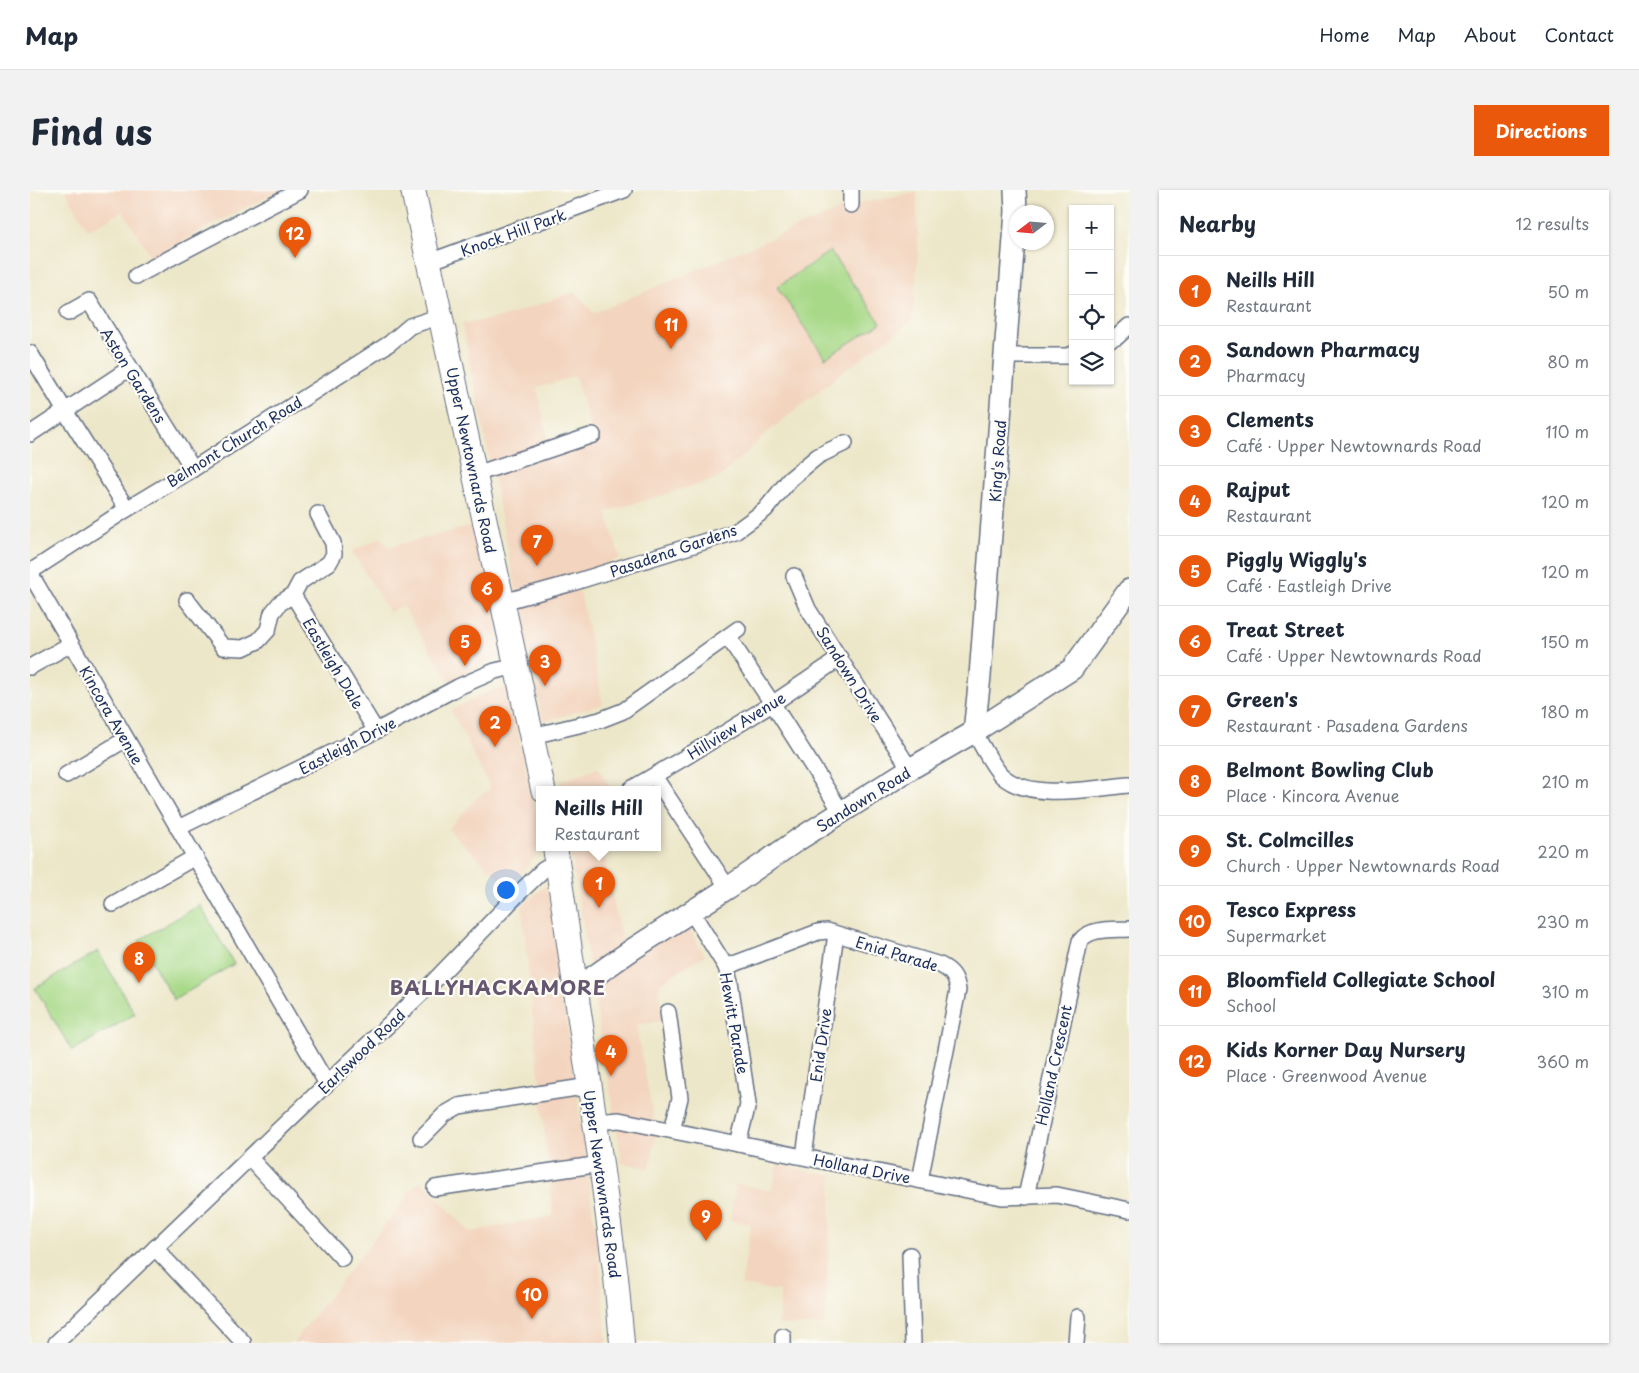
<!DOCTYPE html>
<meta charset="utf-8">
<style>
:root{--surface:#fff;--page:#f2f2f3;--text:#1f2937;--muted:#747a83;--line:#e0e1e3;--accent:#ea580c}
body{margin:0;font-family:"Playpen Sans",sans-serif;background:var(--page);color:var(--text)}
.controls{position:absolute;right:15px;top:15px;display:grid;overflow:hidden;border-radius:0px;box-shadow:0 1px 4px #0004}
.controls button{width:45px;height:45px;display:grid;place-items:center;padding:0;border:0;border-bottom:1px solid var(--line);background:var(--surface);color:var(--text);font:25px sans-serif}
.compass{position:absolute;left:979px;top:15px;width:45px;height:45px;border-radius:50%;background:var(--surface);box-shadow:0 1px 4px #0004;rotate:254deg}
.you{position:absolute;left:475px;top:699px;width:18px;height:18px;margin:-12px;border:4px solid #fff;border-radius:50%;background:#1a73e8;box-shadow:0 0 0 8px #1a73e833}
.badge{display:grid;place-items:center;width:32px;height:32px;border-radius:50%;background:var(--accent);color:#fff;font-size:16px;font-weight:700}
.pin{position:absolute;translate:-50% -41px;filter:drop-shadow(0 1px 2px #0008)}
.pin::after{content:'';position:absolute;top:26px;width:18px;height:15px;background:inherit;clip-path:polygon(0 0,100% 0,50% 100%)}
.popup{position:absolute;left:506px;top:596px;width:125px;height:65px;box-sizing:border-box;display:grid;place-content:center;border-radius:0px;background:var(--surface);filter:drop-shadow(0 1px 4px #0005);font-size:16px;white-space:nowrap;color:var(--muted)}
.popup b{font-size:19px;color:var(--text)}
.popup::after{content:'';position:absolute;left:50%;top:100%;margin-left:-10px;border:10px solid transparent;border-top-color:var(--surface)}
.list{margin:0;padding:0;list-style:none}
h2{display:flex;justify-content:space-between;align-items:center;height:65px;margin:0;padding:0 20px;font-size:21px}
h2 small{font-size:16px;font-weight:400;color:var(--muted)}
.list li{display:grid;grid-template-columns:32px 1fr auto;gap:15px;align-items:center;box-sizing:border-box;height:70px;padding:0 20px;border-top:1px solid var(--line)}
.list b{display:block;font-size:19px;white-space:nowrap}
.list p{margin:0;font-size:16px;white-space:nowrap;color:var(--muted)}
.list em{font-size:16px;font-style:normal;color:var(--muted)}
.icon{flex:none;width:28px;height:28px;fill:none;stroke:currentColor;stroke-width:2;stroke-linecap:round;stroke-linejoin:round}
.map{position:relative;flex:none;width:1099px;height:1153px;overflow:hidden;border-radius:0px}
header{display:flex;align-items:center;gap:30px;box-sizing:border-box;height:70px;padding:0 25px;background:var(--surface);border-bottom:1px solid var(--line)}
header strong{font-size:24px}
nav{display:flex;gap:28px;margin-inline-start:auto;font-size:18px}
.intro{display:flex;align-items:center;justify-content:space-between;box-sizing:border-box;height:120px;padding:0 30px}
h1{margin:0;font-size:35px}
.button{padding:12px 22px;border-radius:0px;background:var(--accent);color:#fff;font-size:18px;font-weight:700}
main{display:flex;gap:30px;padding:0 30px}
aside{flex:1;background:var(--surface);border-radius:0px;box-shadow:0 1px 4px #0004}
.map>svg:first-child{display:block}
.built{fill:#f3d4be;fill-rule:evenodd}
.green{fill:#a8d988;stroke:#628473}
.lines{fill:none;stroke-linecap:round;stroke-linejoin:round}
.street-casing{stroke:#646f83;stroke-width:18}
.secondary-casing{stroke:#646f83;stroke-width:24}
.primary-casing{stroke:#646f83;stroke-width:26}
.street{stroke:#fff;stroke-width:15}
.secondary{stroke:#fff;stroke-width:21}
.primary{stroke:#fff;stroke-width:24}
.labels{text-anchor:middle;dominant-baseline:central;stroke-width:4.5;stroke-linejoin:round;paint-order:stroke}
.street-label{font-size:15px;fill:#1b2f5e;stroke:#fdfcf7}
.district-label{font-size:20px;font-weight:bold;letter-spacing:1px;fill:#665770;stroke:#fdfcf7}
</style>
<header>
<strong>Map</strong>
<nav><a>Home</a><a>Map</a><a>About</a><a>Contact</a></nav>
</header>
<div class="intro"><h1>Find us</h1><a class="button">Directions</a></div>
<main>
<div class="map">
<svg width="1099" height="1153" viewBox="0 0 1099 1153">
<rect width="100%" height="100%" fill="#fdfcf7"/>
<filter id="ink" filterUnits="userSpaceOnUse"><feTurbulence type="fractalNoise" baseFrequency=".02" numOctaves="2"/><feDisplacementMap in="SourceGraphic" scale="10" xChannelSelector="R" yChannelSelector="G"/><feConvolveMatrix kernelMatrix="1 2 1 2 8 2 1 2 1" color-interpolation-filters="sRGB"/></filter>
<filter id="wash" filterUnits="userSpaceOnUse"><feTurbulence type="fractalNoise" baseFrequency=".0096" numOctaves="4" result="noise"/><feDisplacementMap in="SourceGraphic" scale="20" xChannelSelector="R" yChannelSelector="G"/><feGaussianBlur stdDeviation="1.12" result="paint"/><feColorMatrix in="noise" values="0 0 0 0 0 0 0 0 0 0 0 0 0 0 0 0 0 1.4 0 .05"/><feComposite in="paint" operator="in"/></filter>
<g filter="url(#wash)">
<rect width="100%" height="100%" fill="#ede7c9"/>
<g class="built">
<path d="M35,0h216l-75,38 -54,30 -29,-47 -35,19z"/>
<path d="M887,2l1,63 -6,66 -72,53 -71,57 -50,47 -113,34 14,46 -43,19 26,127 -60,18 -81,-398 41,-7 71,-25 20,21 257,-108zM545,186l20,67 -44,12 -14,-67z"/>
<path d="M443,336l24,97 4,32 -51,28 -47,-77 -14,6 -37,-61 29,-13 8,9z"/>
<path d="M477,497l33,143v17h3l-34,41 -61,-59 30,-32 13,-8 -40,-79 38,-18z"/>
<path d="M568,577l13,22h-50l-1,-7z"/>
<path d="M540,657h32l24,114 60,-37 19,31 -46,28 2,38 -25,4 20,107 -6,36 -28,-5z"/>
<path d="M518,693l51,375 8,85h-314l127,-163 50,52 83,-16 -31,-310z"/>
<path d="M747,974l55,12 -7,149h-46l1,-34 -39,-6 10,-61 -21,-4 6,-36 36,7z"/>
</g>
<g class="green">
<path d="M800,61l51,72 -56,35 -48,-71z"/>
<path d="M170,715l34,59 -60,36 -35,-60z"/>
<path d="M68,761l37,63 -63,37 -37,-63z"/>
</g>
</g>
<g filter="url(#ink)">
<g class="lines">
<g class="street-casing">
<g id="street">
<path d="M821,0v15"/>
<path d="M399,72l195,-72"/>
<path d="M106,86l164,-86"/>
<path d="M38,123l21,-12 104,168"/>
<path d="M1080,150l7,-3 12,-11"/>
<path d="M0,163l35,58 62,98"/>
<path d="M974,166h63l6,-2"/>
<path d="M0,244l100,-66"/>
<path d="M446,284l117,-39"/>
<path d="M0,382l97,-63 66,-40 197,-126 20,-17 31,-10"/>
<path d="M0,383l297,511"/>
<path d="M764,386l14,33 102,160"/>
<path d="M263,405l83,136"/>
<path d="M157,410l36,47 20,1 15,-7 10,-11 4,-17 8,-10 13,-8 7,-13 29,-19 5,-9 -1,-11 -15,-29"/>
<path d="M473,412l69,-19 163,-51 30,-22 25,-31 28,-23 27,-13"/>
<path d="M698,447l48,72 66,104"/>
<path d="M0,477l41,-23"/>
<path d="M944,542c8,13 17,32 27,43 28,27 92,13 128,10"/>
<path d="M502,546l68,-16 23,-9 115,-82"/>
<path d="M36,585l60,-36"/>
<path d="M624,586l74,112"/>
<path d="M601,599l53,-31 88,-54 68,-46"/>
<path d="M148,638l198,-97 82,-44 37,-16 22,-5"/>
<path d="M83,714l82,-47"/>
<path d="M661,721l35,56 4,15 18,122 -10,40"/>
<path d="M696,777l92,-35 9,-1 113,34c12,6 16,12 18,25l-38,190"/>
<path d="M638,822l12,86 -8,32"/>
<path d="M565,932l24,-2 383,77 55,-2 72,15"/>
<path d="M391,948l24,-24 14,-8 131,-20"/>
<path d="M774,966l32,-222"/>
<path d="M220,968l92,100"/>
<path d="M405,998l166,-24"/>
<path d="M996,1007l54,-256c10,-14 34,-11 49,-12"/>
<path d="M125,1058l88,94"/>
<path d="M880,1065l3,88"/>
<path d="M753,1146v7"/>
<path d="M26,1153l375,-359 88,-91 24,-23 15,-9"/>
<path d="M1046,1153l2,-26"/>
</g>
</g>
<g class="secondary-casing">
<g id="secondary">
<path d="M944,542l6,-56 34,-437 2,-28 -1,-21"/>
<path d="M547,798l56,-39 95,-61 68,-47 114,-72 64,-37 98,-63 57,-79"/>
</g>
</g>
<g class="primary-casing">
<g id="primary">
<path d="M383,0l130,599"/>
<path d="M525,657l46,317 15,113 6,66"/>
</g>
</g>
<use href="#street" class="street"/>
<use href="#secondary" class="secondary"/>
<use href="#primary" class="primary"/>
</g>
</g>
<g class="labels">
<g class="street-label">
<text transform="translate(483 42) rotate(-20)">Knock Hill Park</text>
<text transform="translate(104 185) rotate(58)">Aston Gardens</text>
<text transform="translate(204 251) rotate(-32)">Belmont Church Road</text>
<text transform="translate(442 270) rotate(78)">Upper Newtownards Road</text>
<text transform="translate(967 271) rotate(-86)">King's Road</text>
<text transform="translate(643 360) rotate(-19)">Pasadena Gardens</text>
<text transform="translate(304 473) rotate(59)">Eastleigh Dale</text>
<text transform="translate(820 484) rotate(58)">Sandown Drive</text>
<text transform="translate(82 525) rotate(60)">Kincora Avenue</text>
<text transform="translate(706 535) rotate(-32)">Hillview Avenue</text>
<text transform="translate(317 555) rotate(-27)">Eastleigh Drive</text>
<text transform="translate(833 609) rotate(-32)">Sandown Road</text>
<text transform="translate(867 763) rotate(17)">Enid Parade</text>
<text transform="translate(705 833) rotate(80)">Hewitt Parade</text>
<text transform="translate(790 855) rotate(-82)">Enid Drive</text>
<text transform="translate(331 861) rotate(-44)">Earlswood Road</text>
<text transform="translate(1023 875) rotate(-78)">Holland Crescent</text>
<text transform="translate(832 978) rotate(11)">Holland Drive</text>
<text transform="translate(573 994) rotate(82)">Upper Newtownards Road</text>
</g>
<g class="district-label">
<text x="468" y="797">BALLYHACKAMORE</text>
</g>
</g>
</svg>
<div class="controls">
<button>+</button>
<button>−</button>
<button><svg class="icon" aria-label="locate" viewBox="0 0 24 24"><circle cx="12" cy="12" r="6"/><path d="M12 2v4M12 18v4M2 12h4M18 12h4"/></svg></button>
<button><svg class="icon" aria-label="layers" viewBox="0 0 24 24"><path d="M12 4l9 5-9 5-9-5zM3 14l9 5 9-5"/></svg></button>
</div>
<svg class="compass" viewBox="-18 -18 36 36"><path d="M0-13l5 13h-10z" fill="#e53935"/><path d="M0 13l5-13h-10z" fill="#747a83"/></svg>
<div class="you"></div>
<div class="pin badge" style="left:569px;top:718px">1</div>
<div class="popup"><b>Neills Hill</b>Restaurant</div>
<div class="pin badge" style="left:465px;top:557px">2</div>
<div class="pin badge" style="left:515px;top:496px">3</div>
<div class="pin badge" style="left:581px;top:886px">4</div>
<div class="pin badge" style="left:435px;top:476px">5</div>
<div class="pin badge" style="left:457px;top:423px">6</div>
<div class="pin badge" style="left:507px;top:376px">7</div>
<div class="pin badge" style="left:109px;top:793px">8</div>
<div class="pin badge" style="left:676px;top:1051px">9</div>
<div class="pin badge" style="left:502px;top:1129px">10</div>
<div class="pin badge" style="left:641px;top:159px">11</div>
<div class="pin badge" style="left:265px;top:68px">12</div>
</div>
<aside>
<h2>Nearby<small>12 results</small></h2>
<ul class="list">
<li><span class="badge">1</span><div><b>Neills Hill</b><p>Restaurant</p></div><em>50 m</em></li>
<li><span class="badge">2</span><div><b>Sandown Pharmacy</b><p>Pharmacy</p></div><em>80 m</em></li>
<li><span class="badge">3</span><div><b>Clements</b><p>Café · Upper Newtownards Road</p></div><em>110 m</em></li>
<li><span class="badge">4</span><div><b>Rajput</b><p>Restaurant</p></div><em>120 m</em></li>
<li><span class="badge">5</span><div><b>Piggly Wiggly's</b><p>Café · Eastleigh Drive</p></div><em>120 m</em></li>
<li><span class="badge">6</span><div><b>Treat Street</b><p>Café · Upper Newtownards Road</p></div><em>150 m</em></li>
<li><span class="badge">7</span><div><b>Green's</b><p>Restaurant · Pasadena Gardens</p></div><em>180 m</em></li>
<li><span class="badge">8</span><div><b>Belmont Bowling Club</b><p>Place · Kincora Avenue</p></div><em>210 m</em></li>
<li><span class="badge">9</span><div><b>St. Colmcilles</b><p>Church · Upper Newtownards Road</p></div><em>220 m</em></li>
<li><span class="badge">10</span><div><b>Tesco Express</b><p>Supermarket</p></div><em>230 m</em></li>
<li><span class="badge">11</span><div><b>Bloomfield Collegiate School</b><p>School</p></div><em>310 m</em></li>
<li><span class="badge">12</span><div><b>Kids Korner Day Nursery</b><p>Place · Greenwood Avenue</p></div><em>360 m</em></li>
</ul>
</aside>
</main>
